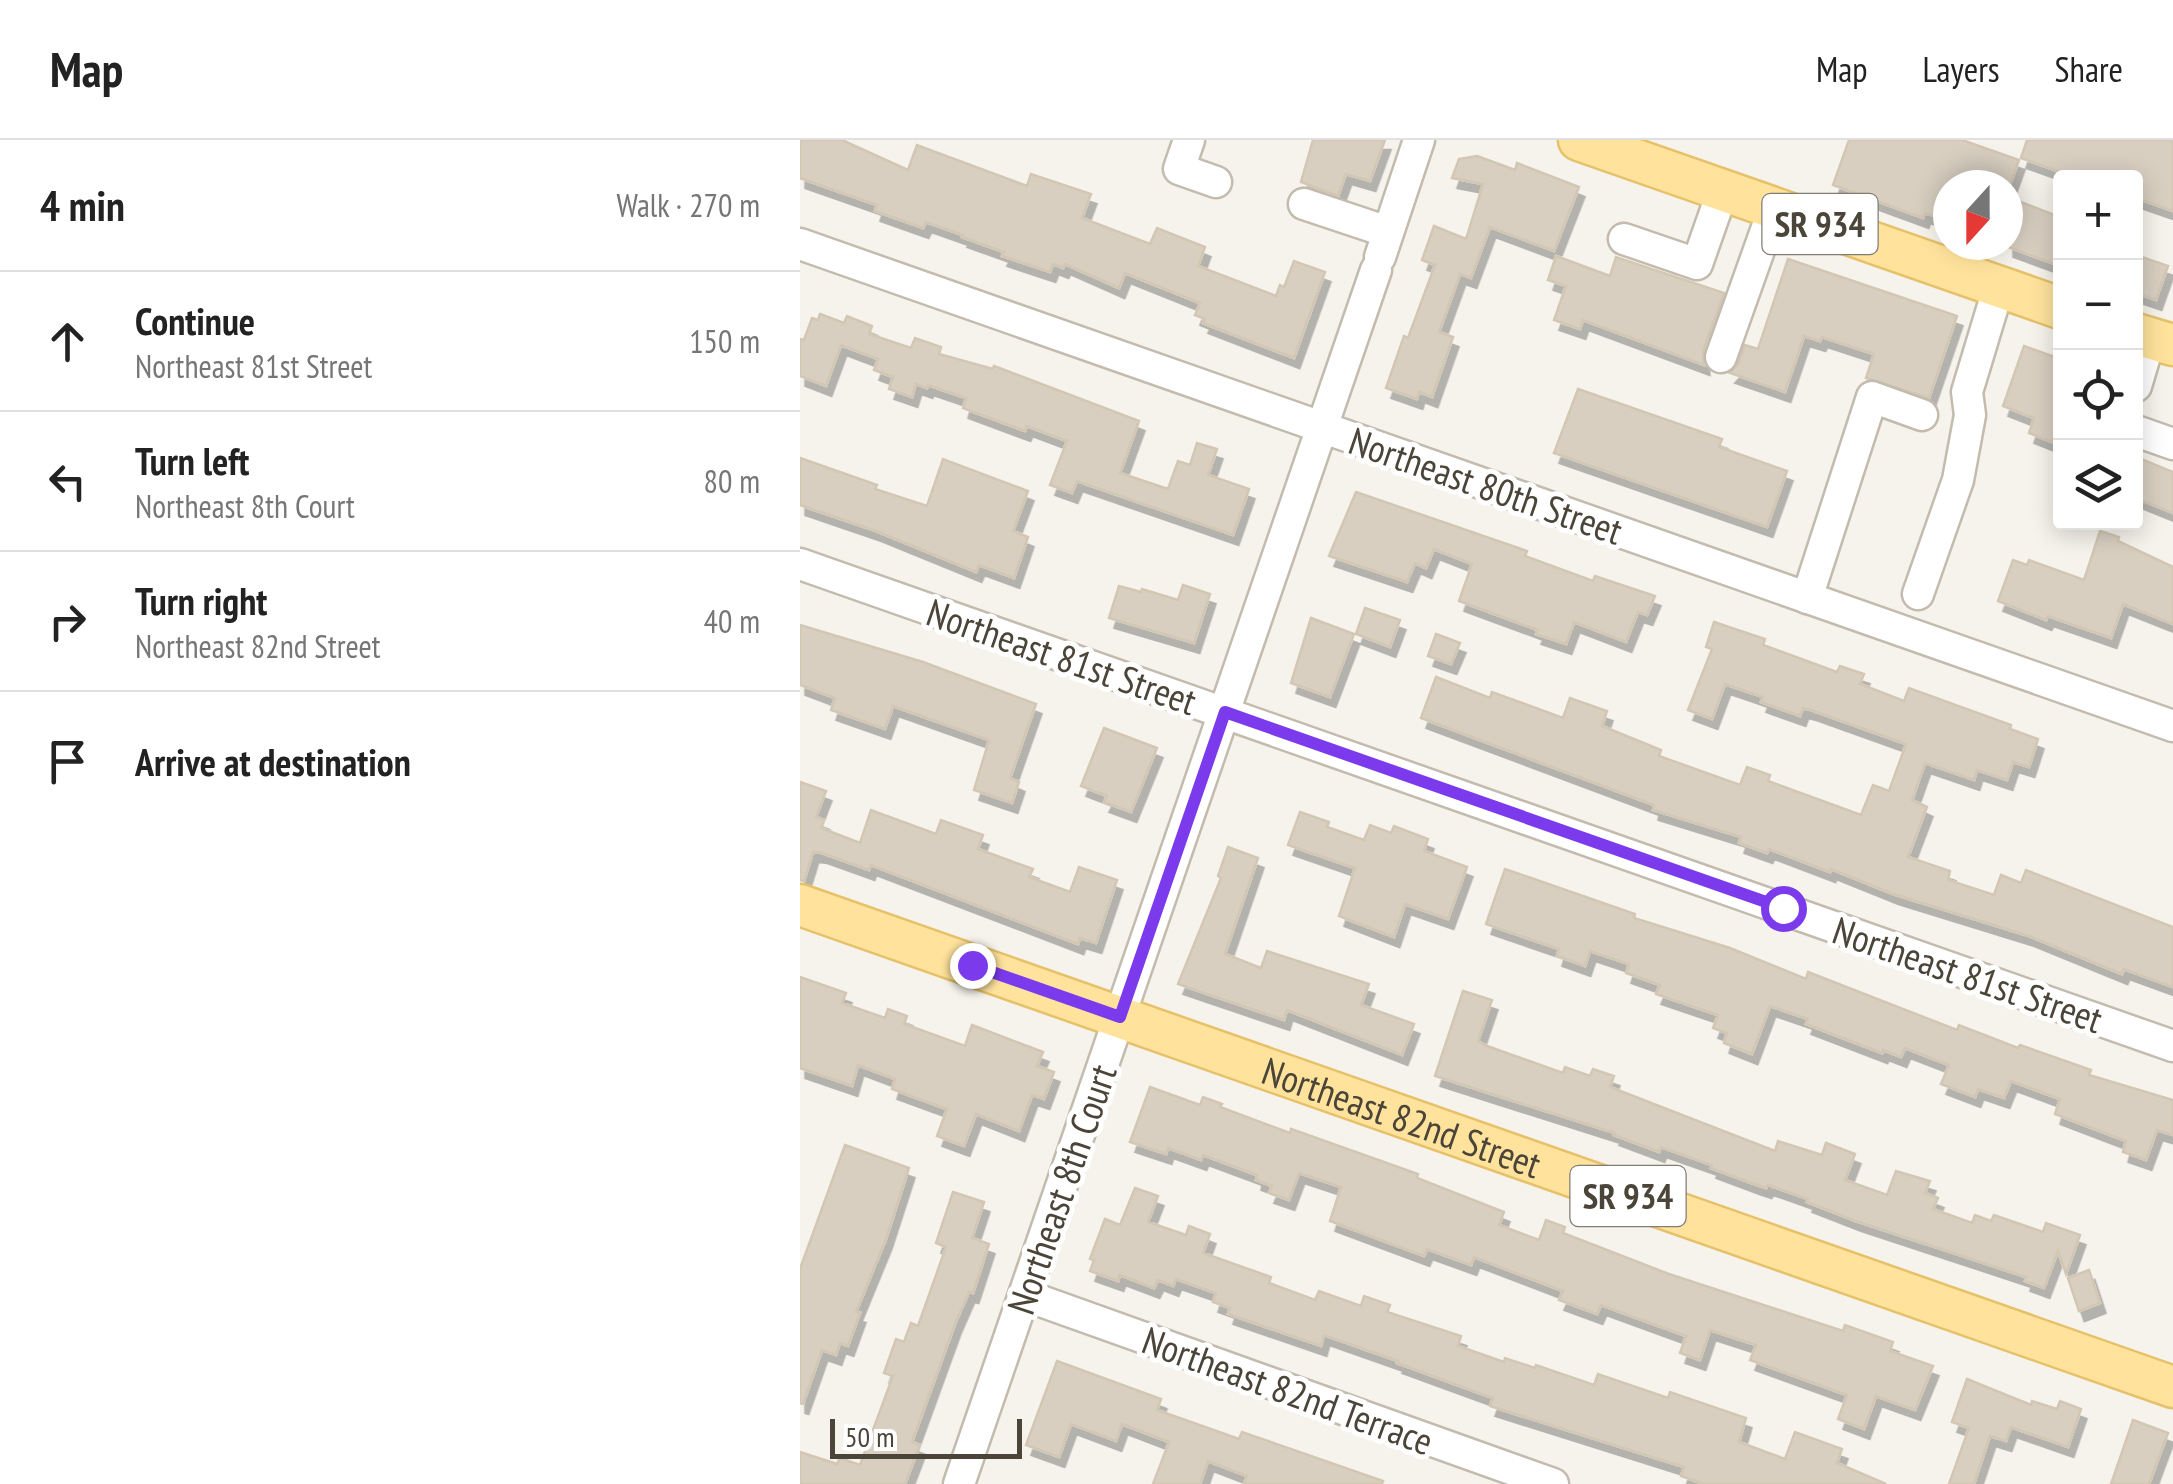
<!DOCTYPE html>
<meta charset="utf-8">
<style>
:root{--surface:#fff;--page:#f6f6f6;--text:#222;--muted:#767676;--line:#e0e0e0}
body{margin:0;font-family:"PT Sans Narrow",sans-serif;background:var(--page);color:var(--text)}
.controls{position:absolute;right:30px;top:30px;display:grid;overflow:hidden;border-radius:10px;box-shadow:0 5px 25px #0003}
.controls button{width:90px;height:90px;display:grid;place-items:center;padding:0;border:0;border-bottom:2px solid var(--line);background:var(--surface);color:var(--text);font:50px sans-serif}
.compass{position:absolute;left:1133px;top:30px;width:90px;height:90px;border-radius:50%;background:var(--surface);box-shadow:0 5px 25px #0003;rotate:201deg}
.scale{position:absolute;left:30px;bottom:25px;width:192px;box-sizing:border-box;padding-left:10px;border:5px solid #4b4439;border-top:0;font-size:28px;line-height:35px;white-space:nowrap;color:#4b4439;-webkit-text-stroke:8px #fff;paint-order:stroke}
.stop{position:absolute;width:30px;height:30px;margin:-22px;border:8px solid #7c3aed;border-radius:50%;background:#fff}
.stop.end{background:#7c3aed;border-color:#fff;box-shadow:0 2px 10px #0008}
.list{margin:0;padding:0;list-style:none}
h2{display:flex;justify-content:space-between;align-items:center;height:130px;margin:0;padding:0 40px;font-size:42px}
h2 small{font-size:32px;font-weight:400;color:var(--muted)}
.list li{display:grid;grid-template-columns:65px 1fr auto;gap:30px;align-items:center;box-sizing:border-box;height:140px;padding:0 40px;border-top:2px solid var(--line)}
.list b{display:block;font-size:38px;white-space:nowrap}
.list p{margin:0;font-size:32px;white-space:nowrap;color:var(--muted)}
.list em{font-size:32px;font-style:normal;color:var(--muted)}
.icon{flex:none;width:55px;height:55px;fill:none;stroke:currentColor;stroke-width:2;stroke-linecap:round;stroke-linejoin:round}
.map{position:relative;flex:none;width:1373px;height:1344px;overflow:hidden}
header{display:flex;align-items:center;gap:60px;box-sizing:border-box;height:140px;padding:0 50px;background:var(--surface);border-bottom:2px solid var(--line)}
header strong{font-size:48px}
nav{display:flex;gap:55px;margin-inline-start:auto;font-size:35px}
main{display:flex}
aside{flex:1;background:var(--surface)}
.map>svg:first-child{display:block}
.building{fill:#d8cfc1;stroke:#d3c7b4;stroke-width:2.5;filter:url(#shadow)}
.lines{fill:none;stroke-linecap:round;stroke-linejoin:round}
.minor-casing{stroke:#c2bbae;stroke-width:35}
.major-casing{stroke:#e6c16a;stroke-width:45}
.minor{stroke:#fff;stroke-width:30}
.major{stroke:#ffe39c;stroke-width:40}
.route{stroke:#7c3aed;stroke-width:12}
.labels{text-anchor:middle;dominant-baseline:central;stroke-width:10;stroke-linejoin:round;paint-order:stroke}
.shield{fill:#fff;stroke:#817c74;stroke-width:2.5}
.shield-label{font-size:35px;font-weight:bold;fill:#4b4439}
.street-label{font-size:38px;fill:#4b4439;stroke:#fff}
</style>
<header>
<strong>Map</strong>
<nav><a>Map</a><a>Layers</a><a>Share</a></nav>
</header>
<main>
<aside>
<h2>4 min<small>Walk · 270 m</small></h2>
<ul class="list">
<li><svg class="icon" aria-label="ahead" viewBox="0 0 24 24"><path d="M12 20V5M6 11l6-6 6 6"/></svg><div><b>Continue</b><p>Northeast 81st Street</p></div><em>150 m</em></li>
<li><svg class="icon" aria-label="left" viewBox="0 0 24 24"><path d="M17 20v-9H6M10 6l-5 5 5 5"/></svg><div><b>Turn left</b><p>Northeast 8th Court</p></div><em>80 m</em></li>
<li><svg class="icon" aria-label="right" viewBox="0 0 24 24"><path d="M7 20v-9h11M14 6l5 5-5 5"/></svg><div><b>Turn right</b><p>Northeast 82nd Street</p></div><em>40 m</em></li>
<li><svg class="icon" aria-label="arrive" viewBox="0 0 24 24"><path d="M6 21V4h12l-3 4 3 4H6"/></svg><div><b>Arrive at destination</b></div></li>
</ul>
</aside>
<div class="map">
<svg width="1373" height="1344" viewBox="0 0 1373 1344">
<defs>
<filter id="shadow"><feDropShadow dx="5.5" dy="10" stdDeviation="0" flood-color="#0004"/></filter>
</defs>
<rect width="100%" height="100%" fill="#f6f3ec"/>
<g class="building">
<path d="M0,0h42l66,30 9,-25 110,41 4,-12 60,20 -9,24 68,26 7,-16 48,19 -7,19 78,30 4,-11 4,2 10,-26 31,11 -31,86 -91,-35 2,-4 -10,-4 5,-12 -75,-30 -6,15 -54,-24 -2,4 -10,-4 -3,8 -48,-16 2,-4 -42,-15 1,-2 -37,-13 -3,6 -48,-17 2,-6 -77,-27z"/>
<path d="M513,0h72l-15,41 -24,-7 -8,22 -37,-14z"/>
<path d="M1049,0h113l57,20 -9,25h-62v36l-23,-8 -2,5 -90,-33z"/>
<path d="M1227,0h146v71l-37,-13v-20h-59l-56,-20z"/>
<path d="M677,16l38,14 2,-7 62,24 -25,64 -64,-24 -19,51 -11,-4 -21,58 14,5 -21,60 -13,-5 -2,7 -31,-11 18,-52 4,2 27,-73 -13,-5 12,-34 32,13 17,-55 -31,-6 7,-19z"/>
<path d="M1208,57l52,20v49l-52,-19z"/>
<path d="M1336,115l32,11 -12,34 -20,-7z"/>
<path d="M756,116l54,20 6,-19 108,36 -21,58 1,14 -121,-45 -3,9 -26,-9 12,-34 -18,-6z"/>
<path d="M988,119l169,57 -28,82 -63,-20 8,-24 -52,-17 -2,4 -16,-5 -19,56 -55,-19 8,-9 7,-19 13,4z"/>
<path d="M20,174l24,9 3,-7 25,10 -3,8 42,14 4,-10 26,9 -2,7 54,15 1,-3 145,55 -19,52 48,16 10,-28 12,4 7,-22 20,6 -9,26 41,14 -16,46 -156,-54 -5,12 -22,-8 17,-44 -40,-15 -2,5 -62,-23 3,-10 -38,-13 -1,3 -11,-4 -4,13 -23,-8 4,-12 -19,-7 4,-11 -37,-14 -15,41 -26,-10v-37l4,1 8,-22 6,2z"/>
<path d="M1224,206l36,13v58l-8,25 -23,-9 5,-15 -31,-12z"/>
<path d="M778,249l144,50 -3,8 68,24 -20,56 -213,-74z"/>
<path d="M1336,317l37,15v41l-37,-15z"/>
<path d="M0,318l77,27 -2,4 52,17 16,-47 85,32 -15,40 15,6 -14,41 -35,-13 -3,7 -100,-41 -76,-26z"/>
<path d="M556,352l171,59 -2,5 68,25 2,-5 60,20 -8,19 -9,-3 -12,30 -52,-20 -8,22 -30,-10 2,-4 -79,-29 13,-37 -38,-15 -8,19 -11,-5 -8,19 -78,-26z"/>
<path d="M1300,391l19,6 -1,4 55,26v57l-50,-20 -12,34 -63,-22 -2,4 -48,-19 15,-41 14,5 2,-5 55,20z"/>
<path d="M383,445l27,9 -16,49 -85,-25 10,-32 22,6 1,-3 36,11z"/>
<path d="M565,468l35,12 -10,27 -34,-13z"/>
<path d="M511,478l43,16 -24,63 -39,-14z"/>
<path d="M914,482l51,17 -2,6 74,27 3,-6 24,8 -4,10 44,17 5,-13 102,37 -1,4 28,10 -9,28 -16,-5 -6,18 -30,-10 -3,10 -49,-17 -13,37 15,7 -19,50 42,14 -2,9 46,15 7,-20 20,8 5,-13 147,57v60l-49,-18 -2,5 -93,-38 -136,-42 -62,-25 -1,3 -61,-23 -2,4 -28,-10 2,-6 -88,-27 1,-5 -233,-87 15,-41 54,21 2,-6 71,26 7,-20 37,13 -5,15 59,24 -2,6 81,29 7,-18 23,8 -2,6 93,34 12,-30 16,6 17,-47 -95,-34 -8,-2 -3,8 -39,-14 2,-5 -38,-13 -13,35 -24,-9 24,-61 -6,-2z"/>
<path d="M0,485l123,37 113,42 -26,74 9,4 -7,21 -38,-13 15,-50 -96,-34 -8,23 -54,-19 4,-12 -35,-13z"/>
<path d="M636,494l24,9 -9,21 -23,-8z"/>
<path d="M304,588l53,20 -26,64 -27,-10 3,-6 -26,-10z"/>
<path d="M0,642l26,9 -10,26 8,3 -3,8 39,15 11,-33 65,24 5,-14 42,15 -5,14 55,20 -4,8 41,15 9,-25 38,13 -21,63 -16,-5 -2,6 -207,-79 -2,5 -47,-17 -9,-1 -9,29 -4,-1z"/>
<path d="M500,672l29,10 -2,5 37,13 6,-15 21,8 3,-7 34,13 -4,12 43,16 -19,52 -43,-15 -11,33 -55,-21 16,-48 -67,-23z"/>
<path d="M428,707l30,11 -33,96 36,14 6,-17 102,33 -8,21 53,19 -12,31 -115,-45 -3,10 -106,-36 43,-106 -3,-2z"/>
<path d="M705,729l130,45 -1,4 96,30 76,31 2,-7 149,58 2,-5 59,23 2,-3 71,25 -2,5 84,25v35l-16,-5 -11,30 -23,-8 3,-11 -71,-27 5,-15 -49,-18 -7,17 -26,-9 -3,8 -34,-13 8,-19 -44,-17 -4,9 -18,-7 -1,3 -76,-29 2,-5 -38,-13 -18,48 -28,-11 3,-10 -14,-5 5,-13 -62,-21 4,-9 -34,-12 3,-9 -39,-13 -5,15 -28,-10 2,-7 -73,-25z"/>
<path d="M0,837l46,16 -4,10 43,15 3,-9 19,7 -3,8 61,22 7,-21 71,27 -6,14 17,6 -10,27 -12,-4 -13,36 -43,-17 -12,32 -27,-10 10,-27 -55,-20 3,-10 -37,-14 -6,21 -52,-18z"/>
<path d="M663,851l29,9 -14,41 9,5 76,27 2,-6 25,9 3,-7 21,7 -4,11 165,64 3,-10 44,14 4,-12 29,11 -10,26 42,15 9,-24 34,10 -5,12 13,5 -5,11 39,14 3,-8 16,6 3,-6 49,17 3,-9 34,12 -14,39 -8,-23 -14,37 -19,-7 1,-4 -170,-56 -49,-19 1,-3 -40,-14 -2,3 -12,-4 -43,-16 1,-3 -51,-18 -2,5 -45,-17 1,-2 -180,-57z"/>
<path d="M350,947l50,18 3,-8 19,7 -2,3 70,26 1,-4 127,45 -1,4 87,34 -5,13 40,15 7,-20 19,7 -2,6 106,41 174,57 2,-6 48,17 -3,9 43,15 -18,44 -39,-14 -12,33 -26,-10 9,-24 -97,-35 6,-15 -46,-15 -10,30 -20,-7 6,-17 -85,-31 -4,9 -38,-14 4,-9 -89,-34 -3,8 -44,-16 -3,7 -94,-35 11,-34 -42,-14 -10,27 -20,-7 3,-7 -16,-6 1,-5 -54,-20 -2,5 -33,-12 -2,6 -36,-12z"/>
<path d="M45,1005l64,23 -23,71 -30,73 4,1 -12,33 -8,-3 -4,12 -14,-5 -19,54 -3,-1v-134z"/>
<path d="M335,1048l23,8 -10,26 38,13 3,-9 21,8 -7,19 68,24 -2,6 46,17 4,-9 42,15 3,-10 26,9 -3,7 74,24 -3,10 46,16 1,-4 30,10 1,-3 58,20 4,-11 70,24 2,-6 76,26 -7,24 46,17 10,-27 47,17 -5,14 49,21h-182l-23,-8 3,-9 -194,-61 3,-8 -96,-35 1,-2 -74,-26 -3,11 -93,-32 2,-6 -17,-6 3,-9 -40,-14 -3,7 -15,-6 -4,8 -34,-13 -2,6 -28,-10 4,-11 -4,-1 15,-40 15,6z"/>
<path d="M153,1052l31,10 -12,36 17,6 -16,49 -4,-1 -14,32 -43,118 8,3 -15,39h-105v-32l37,12 3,-6 20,7 33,-89 -9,-3 12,-34 8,3 7,-19 7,3 28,-79 -10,-4z"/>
<path d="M1289,1130l11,33 -21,8 -11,-33z"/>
<path d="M257,1221l104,38 -4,11 82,29 3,-7 141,49 -1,3h-138l3,-8 -39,-15 -8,23h-47l16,-42 -47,-18 -6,17 -45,-17 -12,33 -33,-12z"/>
<path d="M1167,1239l64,26 1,-4 25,8 3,-8 21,8 -13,38 -57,-20 -5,14 -16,-5 -16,48h-25l20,-56 -17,-6z"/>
<path d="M1333,1280l35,13 -19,51h-38z"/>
</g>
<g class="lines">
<g class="minor-casing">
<g id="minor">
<path d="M389,0l-10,29 37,13"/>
<path d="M504,64l84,28"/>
<path d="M824,99l73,25 26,-74"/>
<path d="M0,104l1373,482"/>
<path d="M580,117l39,-117"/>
<path d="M921,217l53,-149"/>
<path d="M1336,246l14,-47"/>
<path d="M1336,291l37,13"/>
<path d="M0,424l1373,482"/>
<path d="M1118,454l40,-114 12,-65 -3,-23 32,-106"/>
<path d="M1007,458l65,-201 50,18"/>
<path d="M224,1155l529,189"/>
<path d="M159,1344l417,-1214"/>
</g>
</g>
<g class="major-casing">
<g id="major">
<path d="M779,0l481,168"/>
<path d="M1336,194l37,11"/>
<path id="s1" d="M0,765l1373,482"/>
</g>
</g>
<use href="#minor" class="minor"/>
<use href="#major" class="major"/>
</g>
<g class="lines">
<path class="route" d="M172,825l148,52 105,-305 558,196"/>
</g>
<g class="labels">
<g class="shield">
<rect x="962.5" y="54" width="115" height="60" rx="8"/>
<rect x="770.5" y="1026" width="115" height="60" rx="8"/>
</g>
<g class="shield-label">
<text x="1020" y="84">SR 934</text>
<text x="828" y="1056">SR 934</text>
</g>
<g class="street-label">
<text transform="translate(686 345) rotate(19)">Northeast 80th Street</text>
<text transform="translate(262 516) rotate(19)">Northeast 81st Street</text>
<text transform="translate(1168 834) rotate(19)">Northeast 81st Street</text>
<text stroke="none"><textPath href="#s1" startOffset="638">Northeast 82nd Street</textPath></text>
<text transform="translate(261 1049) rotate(-71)">Northeast 8th Court</text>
<text transform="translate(488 1250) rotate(20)">Northeast 82nd Terrace</text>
</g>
</g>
</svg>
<div class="controls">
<button>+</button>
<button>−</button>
<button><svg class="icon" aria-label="locate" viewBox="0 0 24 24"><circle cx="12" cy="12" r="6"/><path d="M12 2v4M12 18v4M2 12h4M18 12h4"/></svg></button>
<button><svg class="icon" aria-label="layers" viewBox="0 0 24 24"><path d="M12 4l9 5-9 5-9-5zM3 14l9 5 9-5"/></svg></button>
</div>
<svg class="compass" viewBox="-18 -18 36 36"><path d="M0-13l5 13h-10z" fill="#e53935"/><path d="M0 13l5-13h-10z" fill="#767676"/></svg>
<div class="scale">50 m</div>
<div class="stop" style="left:983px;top:768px"></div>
<div class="stop end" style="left:172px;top:825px"></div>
</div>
</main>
